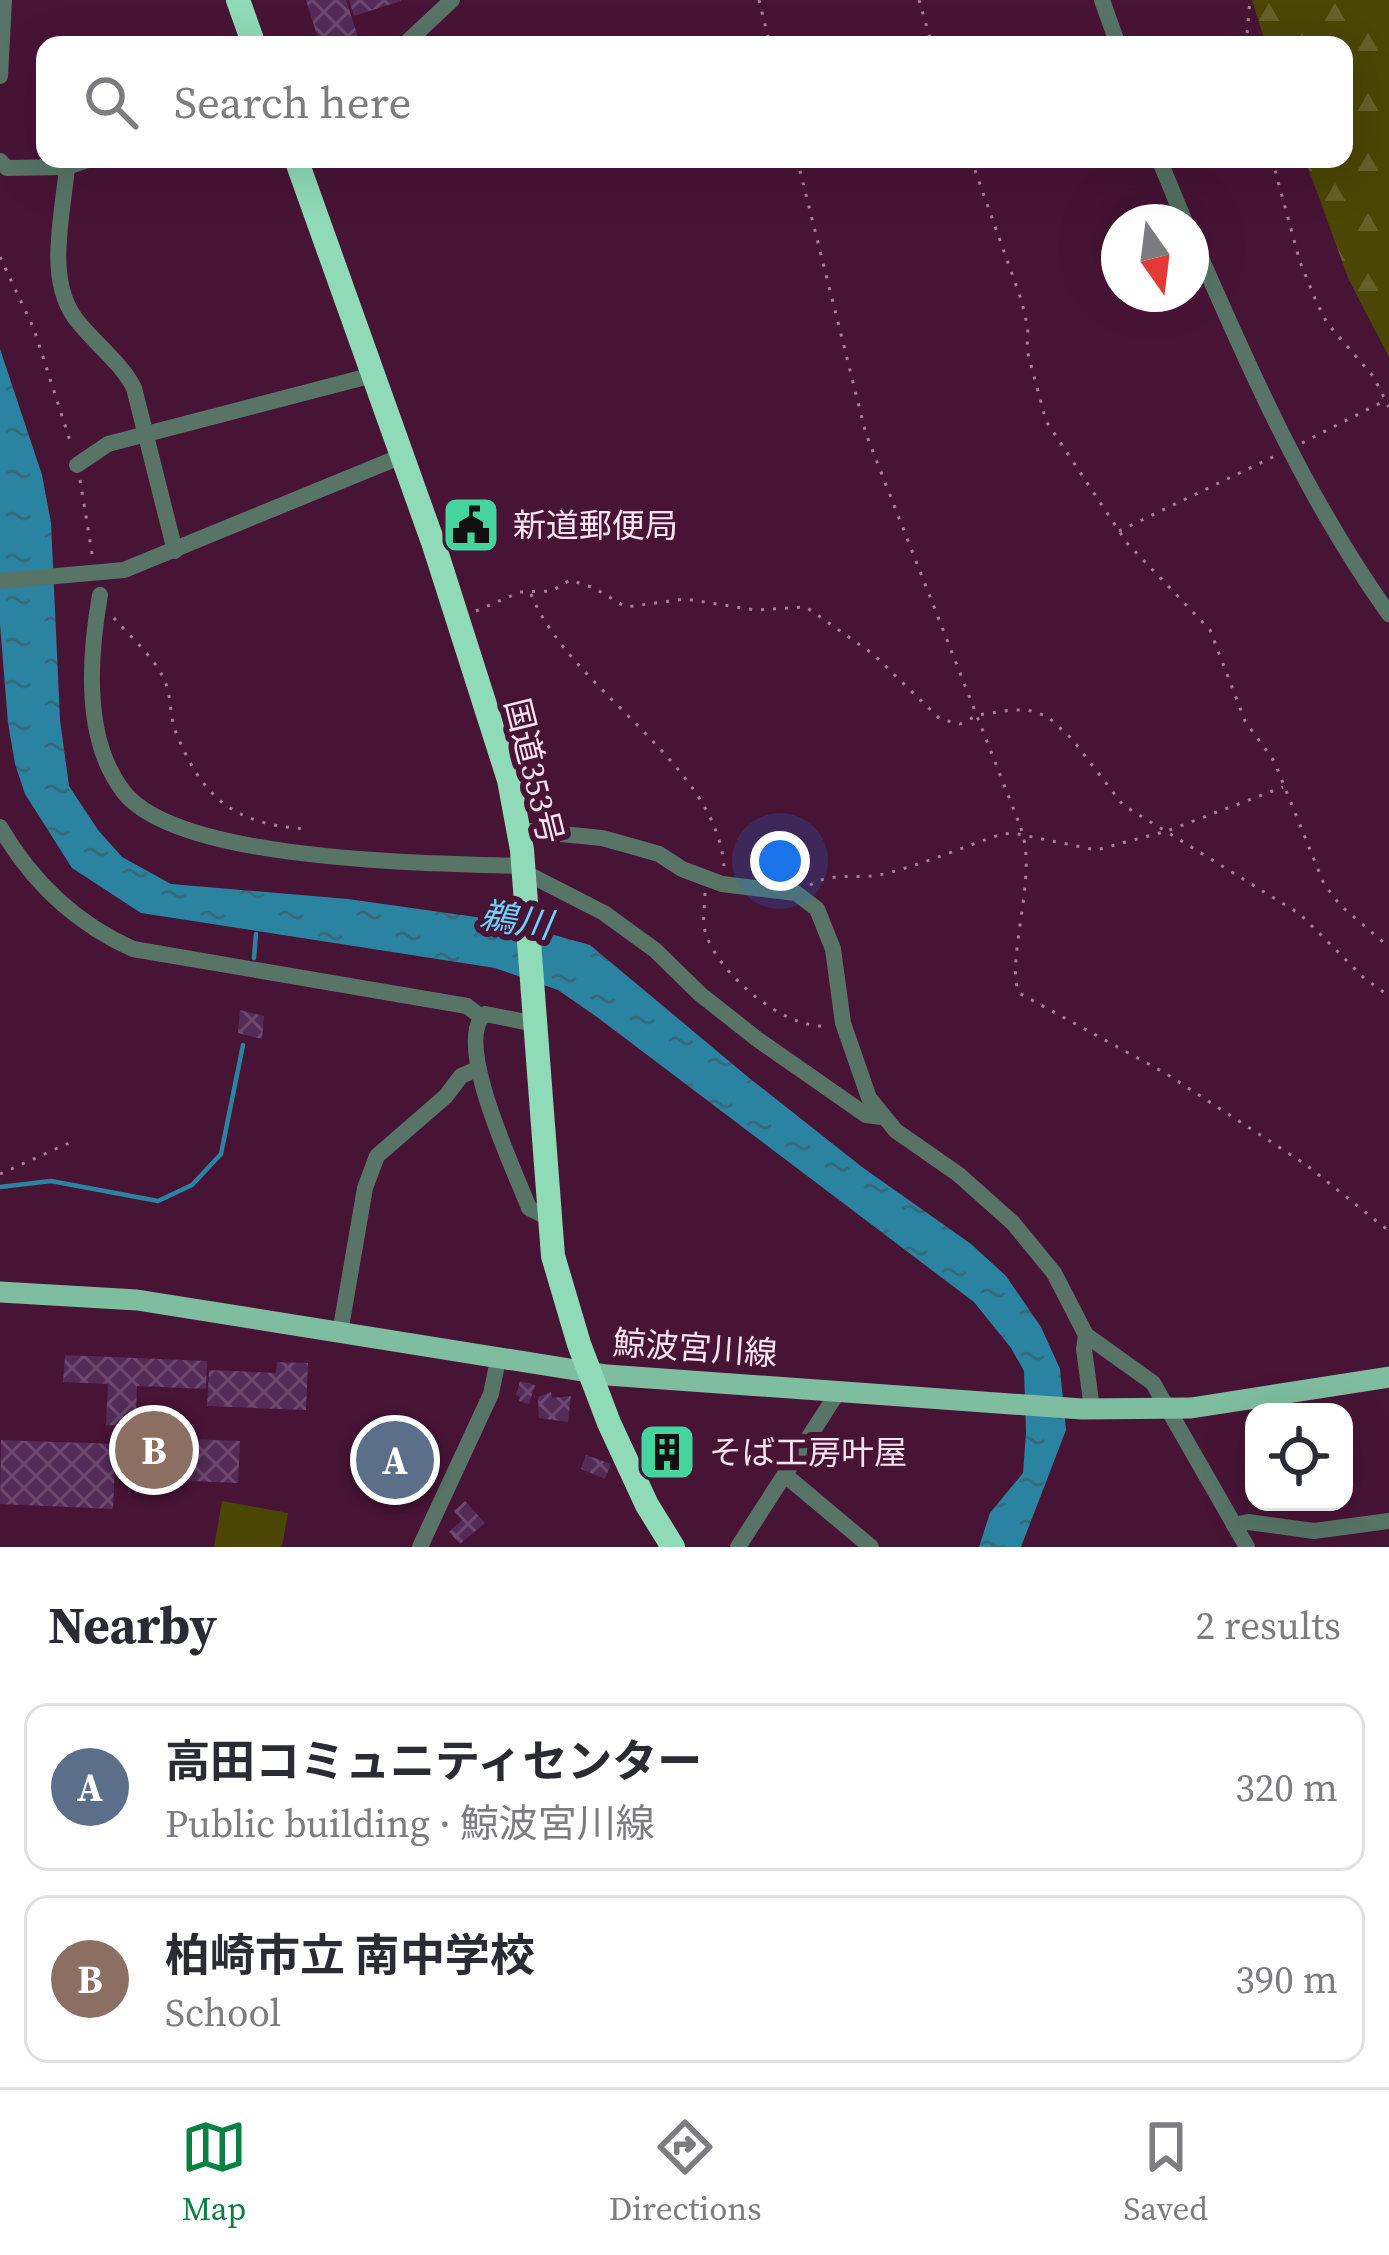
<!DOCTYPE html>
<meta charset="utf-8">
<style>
:root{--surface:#fff;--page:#f7f7f7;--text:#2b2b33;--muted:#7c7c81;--line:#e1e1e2;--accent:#0b8043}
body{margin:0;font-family:"Source Serif 4","Noto Sans JP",serif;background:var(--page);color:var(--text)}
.controls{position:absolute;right:36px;bottom:36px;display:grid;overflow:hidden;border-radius:24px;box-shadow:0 12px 48px #0002}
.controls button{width:108px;height:108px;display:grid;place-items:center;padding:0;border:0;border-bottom:3px solid var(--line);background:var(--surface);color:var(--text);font:60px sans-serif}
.compass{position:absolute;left:1101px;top:204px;width:108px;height:108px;border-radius:50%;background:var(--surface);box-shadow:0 12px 48px #0002;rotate:166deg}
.you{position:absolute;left:780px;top:861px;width:42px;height:42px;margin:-30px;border:9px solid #fff;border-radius:50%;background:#1a73e8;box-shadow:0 0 0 18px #1a73e833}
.badge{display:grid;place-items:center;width:78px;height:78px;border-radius:50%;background:var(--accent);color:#fff;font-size:39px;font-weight:700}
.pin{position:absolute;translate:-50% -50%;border:6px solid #fff;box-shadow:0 3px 12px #0006}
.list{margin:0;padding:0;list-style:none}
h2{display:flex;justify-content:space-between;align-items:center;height:156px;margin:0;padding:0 48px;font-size:51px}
h2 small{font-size:39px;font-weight:400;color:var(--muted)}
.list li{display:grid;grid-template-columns:78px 1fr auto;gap:36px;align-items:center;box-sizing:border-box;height:168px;margin:0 24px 24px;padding:0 24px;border:3px solid var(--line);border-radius:24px}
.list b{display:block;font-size:45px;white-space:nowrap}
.list p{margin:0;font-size:39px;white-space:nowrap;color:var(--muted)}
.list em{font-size:39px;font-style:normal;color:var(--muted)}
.icon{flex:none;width:66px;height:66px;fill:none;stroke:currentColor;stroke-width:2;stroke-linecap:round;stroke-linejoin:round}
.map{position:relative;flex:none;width:1389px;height:1547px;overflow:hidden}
.search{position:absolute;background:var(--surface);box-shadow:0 12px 48px #0002;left:36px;right:36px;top:36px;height:132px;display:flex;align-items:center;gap:30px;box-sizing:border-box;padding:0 42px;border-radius:24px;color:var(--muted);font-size:45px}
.sheet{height:540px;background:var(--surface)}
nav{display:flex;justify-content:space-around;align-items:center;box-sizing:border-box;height:168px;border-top:3px solid var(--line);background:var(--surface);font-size:33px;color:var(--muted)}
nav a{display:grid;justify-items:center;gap:6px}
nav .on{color:var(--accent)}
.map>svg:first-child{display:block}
.grass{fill:#4b4604}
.forest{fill:url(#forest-firs)}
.water{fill:url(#water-ripples)}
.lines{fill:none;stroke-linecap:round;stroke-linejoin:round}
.stream{stroke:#2a84a1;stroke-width:4.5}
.building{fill:url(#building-cross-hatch)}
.path{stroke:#a67f97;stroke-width:3;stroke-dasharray:3 9;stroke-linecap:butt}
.minor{stroke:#577466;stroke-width:16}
.major{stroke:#7fbda0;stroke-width:21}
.highway{stroke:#8fdab7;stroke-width:24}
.path-bridge{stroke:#a67f97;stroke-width:3;stroke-dasharray:3 9;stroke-linecap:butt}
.labels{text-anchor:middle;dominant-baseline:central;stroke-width:12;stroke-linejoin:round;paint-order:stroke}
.poi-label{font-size:33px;fill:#fee3f2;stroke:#481436;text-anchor:start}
.street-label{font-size:33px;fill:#fee3f2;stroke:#481436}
.water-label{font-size:36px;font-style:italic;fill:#6ad4fa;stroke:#481436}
</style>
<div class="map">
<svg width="1389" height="1547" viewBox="0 0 1389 1547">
<defs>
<pattern id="forest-firs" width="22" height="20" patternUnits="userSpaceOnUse" patternTransform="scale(3)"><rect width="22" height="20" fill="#4b4604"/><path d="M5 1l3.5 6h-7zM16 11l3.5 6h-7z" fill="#666129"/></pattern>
<pattern id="water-ripples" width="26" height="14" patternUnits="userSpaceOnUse" patternTransform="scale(3)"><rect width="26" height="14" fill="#2a84a1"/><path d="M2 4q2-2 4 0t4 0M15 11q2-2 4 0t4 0" fill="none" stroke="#386a7e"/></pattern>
<pattern id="building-cross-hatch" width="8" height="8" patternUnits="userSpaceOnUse" patternTransform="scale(3)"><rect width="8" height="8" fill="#542b58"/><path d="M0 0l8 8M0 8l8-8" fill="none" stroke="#6e4a70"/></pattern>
</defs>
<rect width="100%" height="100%" fill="#481436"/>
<path class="grass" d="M222,1501l66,12 -6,34h-68z"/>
<path class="forest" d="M1252,0h137v357l-40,-77 -44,-121h39v-114h-78z"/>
<path class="water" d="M0,349l42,126 9,48 9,197 9,66 29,44 24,27 49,27 177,15 156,22 86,24 158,132 114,90 109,77 35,32 35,51 19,42 6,61 -45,117h-42l11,-34 33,-40 3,-41 -2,-61 -13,-23 -37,-46 -377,-285 -39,-27 -63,-22 -354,-55 -69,-45 -47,-74 -10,-30 -7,-41 -8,-99z"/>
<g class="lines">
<g class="stream">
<path d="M254,958l2,-24"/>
<path d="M0,1187l51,-6 107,20 34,-16 29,-31 22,-109"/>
</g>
</g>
<g class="building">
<path d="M306,0h40l14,43 -40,2z"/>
<path d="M349,0h52v1l-47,15z"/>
<path d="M240,1010l24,6 -2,23 -24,-6z"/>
<path d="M65,1355l142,6 -1,28 -69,-3 -2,51 105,4 -2,42 -118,-5 1,-17h-6l-2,48 -113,-5 1,-64 114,4v8h7l1,-26 -17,-1 2,-41 -45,-2z"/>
<path d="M277,1362l31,1 -2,47 -99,-4 2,-36 67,3z"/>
<path d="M520,1381l15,4 -6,19 -10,-3 1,-4 -4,-2z"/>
<path d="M551,1392l1,6 19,-2 -3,26 -29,-4 -1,-21z"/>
<path d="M669,1429l16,15 -17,27 -18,-11z"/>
<path d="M586,1455l25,9 -6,15 -24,-10z"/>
<path d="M465,1501l20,22 -25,21 -11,-12 13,-12 -8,-9z"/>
</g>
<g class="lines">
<g class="path">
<path d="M759,0l11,45"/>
<path d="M919,0l13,45"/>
<path d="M1246,45l4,-45"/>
<path d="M797,159l69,275 155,394"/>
<path d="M971,159l50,140 7,29 -1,22 19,71 81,122 83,87 35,91 29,40 50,123 16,21 49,42"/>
<path d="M1272,159l28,103 16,39 11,22 46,53 16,31"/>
<path d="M0,257l34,72 38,118"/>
<path d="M1302,443l84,-43"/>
<path d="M80,480l13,79"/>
<path d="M1119,531l158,-76"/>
<path d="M531,594c38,95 185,168 193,272"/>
<path d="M476,611l44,-19 32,-1 18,-11 24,8 32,19 59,-8 70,11 51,-3 67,47 67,65 20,5 18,-9 33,-5h17l19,6 25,23 51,66 177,109 64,64 25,18"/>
<path d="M114,618c17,20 43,41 52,66 5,14 4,31 9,46 27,68 58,94 131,99"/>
<path d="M1024,840c10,45 -18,124 -5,153l146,80 140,91 84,67"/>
<path d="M810,885c23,-14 49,-5 74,-11 40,-10 79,-27 118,-40l11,-1 83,17 71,-19 116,-44"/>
<path d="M705,893c0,13 -3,26 0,38 11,41 78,98 121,95"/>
<path d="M0,1174l69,-31"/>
</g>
<g class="minor">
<path d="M1102,0l16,45"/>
<path d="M404,45l48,-45"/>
<path d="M0,76l4,-76"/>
<path d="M1159,159l26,63"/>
<path d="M0,161l7,7 60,-1 24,-8"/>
<path d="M67,167c-4,48 -23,116 12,156 18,22 42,40 55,65l41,163"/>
<path d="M1191,235c57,131 114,262 198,379"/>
<path d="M77,465l31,-21 265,-69"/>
<path d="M0,581l124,-11 278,-114"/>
<path d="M100,595c-11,62 -17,144 23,196 54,72 313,72 401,75"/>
<path d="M0,827c32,55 75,96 133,122l334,57 13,10"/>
<path d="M520,830l82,8 29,8 28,8 23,15 40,15 74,9 21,16 16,40 10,74 26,75 27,33 62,43 55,49 41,50 32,62 67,48 94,164"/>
<path d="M524,872l80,41 51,37 45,44 57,45 109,76 16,2"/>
<path d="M536,1024l-51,-10c-33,27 30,157 44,194l20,10"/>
<path d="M340,1333l25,-145 12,-32 69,-60 15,-20 16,-7"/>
<path d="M1086,1335l-2,14 8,60"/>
<path d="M785,1475l86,72"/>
<path d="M1234,1525l14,-3 66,9 75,-10"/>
<path d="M420,1547l71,-153 7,-34"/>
<path d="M738,1547l100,-155"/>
</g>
<path class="major" d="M0,1292l137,8 470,75 475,34 109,-1 198,-31"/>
<g class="highway">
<path d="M238,0l16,45"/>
<path d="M296,159l138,386 75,235 13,70 31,406 26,88 30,79 38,82 26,42"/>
</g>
<path class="path-bridge" d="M1021,828l3,12"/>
</g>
<defs>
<g id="civic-square" transform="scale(3)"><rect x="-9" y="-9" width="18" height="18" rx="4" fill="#46d49e" stroke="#481436"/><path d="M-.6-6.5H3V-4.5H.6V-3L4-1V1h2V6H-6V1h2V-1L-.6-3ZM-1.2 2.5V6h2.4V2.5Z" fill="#111"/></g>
<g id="building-square" transform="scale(3)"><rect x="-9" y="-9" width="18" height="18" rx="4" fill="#46d49e" stroke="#481436"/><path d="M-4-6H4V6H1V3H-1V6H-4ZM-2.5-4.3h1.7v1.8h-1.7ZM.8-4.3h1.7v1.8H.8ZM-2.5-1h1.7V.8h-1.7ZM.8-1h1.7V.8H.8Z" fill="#111"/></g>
</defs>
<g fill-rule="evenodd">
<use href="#civic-square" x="471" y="525"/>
<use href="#building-square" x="667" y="1452"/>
</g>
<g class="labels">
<g class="poi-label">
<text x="513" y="525">新道郵便局</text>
<text x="709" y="1452">そば工房叶屋</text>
</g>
<g class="street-label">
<text transform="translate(534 771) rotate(76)">国道353号</text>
<text transform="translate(695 1348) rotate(4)">鯨波宮川線</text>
</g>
<g class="water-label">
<text transform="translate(516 920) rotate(9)">鵜川</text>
</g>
</g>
</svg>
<div class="controls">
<button><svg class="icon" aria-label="locate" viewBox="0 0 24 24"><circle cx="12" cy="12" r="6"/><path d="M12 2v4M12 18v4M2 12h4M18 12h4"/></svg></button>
</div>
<svg class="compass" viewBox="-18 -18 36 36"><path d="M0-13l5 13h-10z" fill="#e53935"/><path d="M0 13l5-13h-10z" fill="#7c7c81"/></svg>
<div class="you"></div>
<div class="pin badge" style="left:395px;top:1460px;background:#5c6f8a">A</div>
<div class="pin badge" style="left:154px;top:1450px;background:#8d6e63">B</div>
<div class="search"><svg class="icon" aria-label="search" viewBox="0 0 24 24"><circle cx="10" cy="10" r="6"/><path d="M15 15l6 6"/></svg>Search here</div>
</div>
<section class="sheet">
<h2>Nearby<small>2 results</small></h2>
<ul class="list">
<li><span class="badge" style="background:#5c6f8a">A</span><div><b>高田コミュニティセンター</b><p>Public building · 鯨波宮川線</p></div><em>320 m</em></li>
<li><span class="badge" style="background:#8d6e63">B</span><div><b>柏崎市立 南中学校</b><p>School</p></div><em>390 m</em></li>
</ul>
</section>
<nav>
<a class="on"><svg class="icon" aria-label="map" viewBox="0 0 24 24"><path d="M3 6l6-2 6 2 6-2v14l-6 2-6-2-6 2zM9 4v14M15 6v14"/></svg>Map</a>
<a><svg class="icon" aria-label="directions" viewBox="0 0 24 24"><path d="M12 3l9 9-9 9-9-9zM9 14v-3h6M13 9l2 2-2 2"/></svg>Directions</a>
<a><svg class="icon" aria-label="saved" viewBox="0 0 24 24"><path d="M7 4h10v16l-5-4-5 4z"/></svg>Saved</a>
</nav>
